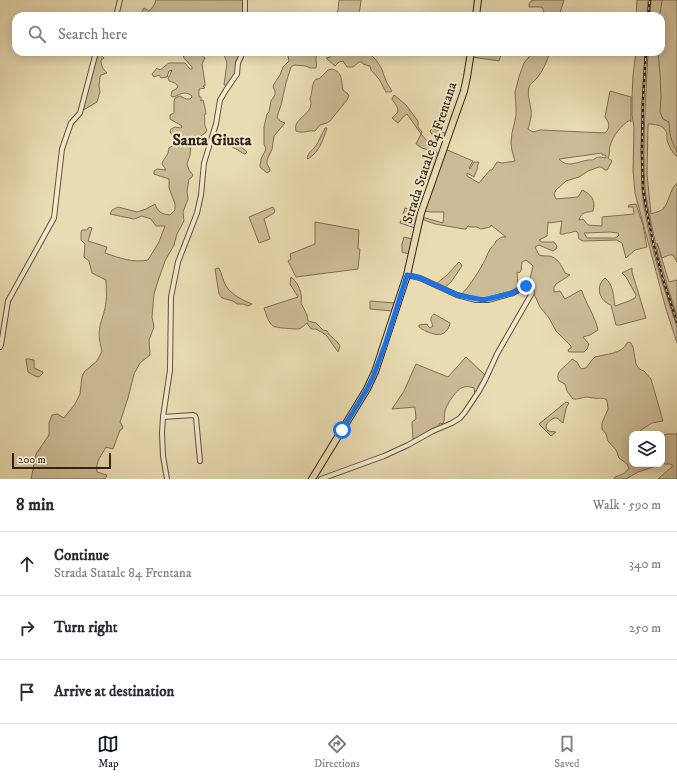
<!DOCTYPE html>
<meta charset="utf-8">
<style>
:root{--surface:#fff;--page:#f2f2f3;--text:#2b2b33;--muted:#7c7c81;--line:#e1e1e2;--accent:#111827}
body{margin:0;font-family:"IM FELL DW Pica",serif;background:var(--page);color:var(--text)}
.controls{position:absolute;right:12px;bottom:12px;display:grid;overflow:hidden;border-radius:8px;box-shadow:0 2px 10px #0003}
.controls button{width:36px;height:36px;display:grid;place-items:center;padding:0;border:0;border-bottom:1px solid var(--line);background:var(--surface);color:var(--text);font:20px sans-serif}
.scale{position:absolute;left:12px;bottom:10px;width:99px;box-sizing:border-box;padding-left:4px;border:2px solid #36210f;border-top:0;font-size:11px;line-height:14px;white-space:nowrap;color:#36210f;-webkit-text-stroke:3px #f1e8ce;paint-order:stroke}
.stop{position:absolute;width:12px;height:12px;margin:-9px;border:3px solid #1a73e8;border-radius:50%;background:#fff}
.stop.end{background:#1a73e8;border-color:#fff;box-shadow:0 1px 4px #0008}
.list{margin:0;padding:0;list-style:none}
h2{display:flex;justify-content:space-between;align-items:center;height:52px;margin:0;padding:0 16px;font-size:17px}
h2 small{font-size:13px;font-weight:400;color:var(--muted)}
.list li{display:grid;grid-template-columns:26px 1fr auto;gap:12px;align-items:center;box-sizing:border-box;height:64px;padding:0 16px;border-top:1px solid var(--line)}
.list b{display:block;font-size:15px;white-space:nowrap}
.list p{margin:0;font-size:13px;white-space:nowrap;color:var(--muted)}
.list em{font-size:13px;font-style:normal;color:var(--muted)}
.icon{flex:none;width:22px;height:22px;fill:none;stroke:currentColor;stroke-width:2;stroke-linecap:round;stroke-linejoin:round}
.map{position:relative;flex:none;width:677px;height:479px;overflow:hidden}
.search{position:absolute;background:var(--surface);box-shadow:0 2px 10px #0003;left:12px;right:12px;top:12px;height:44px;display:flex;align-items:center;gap:10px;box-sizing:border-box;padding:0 14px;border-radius:12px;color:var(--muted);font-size:15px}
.sheet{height:244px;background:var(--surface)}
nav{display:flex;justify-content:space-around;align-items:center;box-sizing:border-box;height:56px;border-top:1px solid var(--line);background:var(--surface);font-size:11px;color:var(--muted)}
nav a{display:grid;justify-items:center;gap:2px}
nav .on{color:var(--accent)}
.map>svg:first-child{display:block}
.green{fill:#cbbc97;stroke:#806e53;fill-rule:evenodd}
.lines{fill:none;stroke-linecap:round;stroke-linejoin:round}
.stream{stroke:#7d6b50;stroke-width:1}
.minor-casing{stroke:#635038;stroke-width:6}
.primary-casing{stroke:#36210f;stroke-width:8}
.minor{stroke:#f1e8ce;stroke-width:4}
.primary{stroke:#e9dcb3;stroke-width:6}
.rail-casing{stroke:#36210f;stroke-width:2.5}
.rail{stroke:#f1e8ce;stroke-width:1;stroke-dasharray:3;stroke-linecap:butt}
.route{stroke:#1a73e8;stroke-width:5}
.labels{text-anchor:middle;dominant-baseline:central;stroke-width:4;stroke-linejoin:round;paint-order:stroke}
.street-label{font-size:14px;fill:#36210f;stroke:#f1e8ce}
.quarter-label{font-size:16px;font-weight:bold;fill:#36210f;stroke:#f1e8ce}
</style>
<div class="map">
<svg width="677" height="479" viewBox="0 0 677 479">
<rect width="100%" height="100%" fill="#e9dcb3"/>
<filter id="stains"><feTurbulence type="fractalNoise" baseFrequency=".005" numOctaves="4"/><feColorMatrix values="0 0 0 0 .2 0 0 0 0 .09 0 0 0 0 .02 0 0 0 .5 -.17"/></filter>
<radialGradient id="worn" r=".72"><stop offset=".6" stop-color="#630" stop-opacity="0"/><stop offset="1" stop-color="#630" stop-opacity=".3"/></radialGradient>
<g class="green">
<path d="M156,0h86l2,5v11h-101l-1,-5 2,-3 5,3c3,-2 6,-7 7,-11z"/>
<path d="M339,0h22l-1,9 -2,6h-4l-1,1h-18l3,-6z"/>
<path d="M535,0h29l-5,16h-17l2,-5 -2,-4h-13v-3l2,-3z"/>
<path d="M637,0h11l-1,16h-11z"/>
<path d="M651,0h26v157c-5,-5 -8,-10 -10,-17 0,-2 0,-7 -1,-9 -3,-6 -12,-7 -18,-7l-1,50 4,40c4,-2 9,-2 12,-5 7,-8 6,-19 14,-26v79l-4,-7h-4l-7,3 -5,-15 12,39 8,-2v36c-10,-31 -20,-62 -26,-94 -2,-11 -5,-22 -6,-33 -3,-45 1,-92 3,-137h13v-36h-11z"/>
<path d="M98,52h4v4l2,2 -3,2c0,6 2,9 6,13l-6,2 -1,2 -1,9 1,6 -3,10 -17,10z"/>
<path d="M182,52h19l1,4 3,2 -3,6 3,19v3h-2l2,2 -6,1v8h2v4l2,-1 2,8 1,6 -2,1c2,5 -1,10 3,15l-2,3 -11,8 -3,4 -1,10 -3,9 2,6 4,5 -2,3 -2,1 -2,12 1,8 -5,13 1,9 -7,13 -3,11 -9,16 -7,20 -4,13 -2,23 2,10 -5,13 1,15 -10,8 -6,11 -6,24 -8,24 3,5 -1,2 -2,1 -7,19 -7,-2c-4,8 -11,15 -9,25l10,3 -2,4h-74l5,-25 13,-19v-12l3,-8 5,-1 7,4 11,-14 5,-10 2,-18 3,-5 12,-10 5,-10c-2,-7 -4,-17 -2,-25 2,-8 5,-15 6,-24 1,-7 0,-14 0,-22l-14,-7 -3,-12 -5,-4 1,-13 -4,-4v-8l1,-2h5l2,-3 3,1 -4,13 19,6 -2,6c14,5 28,10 43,7l11,-18 6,-16h-9l-5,-7 -9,-3 -8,3 -24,-5 2,-4 6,-3 19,5 9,-3 9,-5c3,8 6,10 15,11l5,-5v-6l-6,-16v-9l-15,-5v-3l3,-2 9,1 -4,-6c2,-7 6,-7 7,-16l5,-3 -1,-9 -3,-4 1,-3 4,-2 6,1 1,-2 -12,-7v-4l4,-2v-11l1,-4 5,-2 6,3h4l2,-2 -1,-2c-9,-5 -11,1 -19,2l-1,-2 1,-4 4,-2 2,-2c-1,-4 -6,-5 -9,-6l-1,-3 2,-3 2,-5 -3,1 -2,6 -6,1 -2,-3 -5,2 -2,-3 5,-6 3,2 9,-7h16l5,6h2v-2l-8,-9z"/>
<path d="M223,52h17c-2,5 -1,11 -3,17 -2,6 -4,11 -6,17l-7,-1 3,-22z"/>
<path d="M284,52h32c1,3 0,4 0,7 0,4 1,6 0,9h-6l-4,-2 -12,-1 -3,2 -5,16 -5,22 -4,12 3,4 5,2 -11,13 -2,13 -5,11v4l3,5v2l-3,2 -6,-5 -1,-1 1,-8 5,-10 -2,-5v-17l3,-13 2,-2 2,-11 4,-6v-4l-2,-4 1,-3 6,-9 3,-8 6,-6 -1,-5z"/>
<path d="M333,52c10,0 31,-3 39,4 5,4 9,11 11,16v1l4,10 5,8 -1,1h-5l-7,-13 -8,-9 -1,-4 -7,-2 -1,-2h-3l-6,5h-6l-4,-6 -4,1 -4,4 -9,-8 4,-1z"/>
<path d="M473,52h29l-3,9 -27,-4z"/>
<path d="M533,52h17c-3,9 -7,19 -13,26 -3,4 -7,5 -8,9 -2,8 1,15 2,23 1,6 -1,12 -3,19l5,3 7,-2 65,3c6,-6 4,-10 0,-16l5,-26 21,6v25l-1,-2c-9,5 -17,16 -20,26 -1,4 0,8 -2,12l4,3 -5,9h-2l-4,-3h-2l-11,4 -9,6 -13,4 -10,9 -2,4 2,5 22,-2 2,-3 2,-4c9,4 14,10 11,21 -7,2 -11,0 -14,9l4,-1 5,6 14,1v-9l32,-3 -1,-7h-5l1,-2 7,-1 7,21 4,22 -12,3 -9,8 -4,-15 -5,-3 -34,1 -4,-2 -1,-6 -2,-2 -7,2h-3l-1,1h-5l2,-13 -12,2 -2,-1 -1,14 -8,4 3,2h12l3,4 -1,3 -3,2 -14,-6 -4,2 4,8c4,1 6,1 10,1 8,1 13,10 16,17l5,2 -14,9 -2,3v5l6,-1 5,8 16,-9 1,1c4,13 13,25 16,39l-8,5 -7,2 6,7 -2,5 -3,3h-15l-1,-1 1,-2 2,-1v-2l-15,-15 -7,-13 -9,-11 -5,-11 -6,-12 4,-18 -2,-2 -5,-4 -4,2 -1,9 -2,2 -2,-1 1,17c-8,4 -27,11 -36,10 -8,0 -15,-3 -22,-4 7,-4 21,-27 25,-35 2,-4 3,-8 6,-12 2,-3 4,-3 5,-7l6,-4h4l-15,-12 -1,2 -9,2 -4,-2h-7l-2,-1 -2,3h-2l-29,-5 -14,-5 1,-2 21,6 1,-11h-13l-8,-1 22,-62 28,12 -4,7 1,1 4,-7h5l-2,5h1l-4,10 -7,-4v3l12,7 11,-13h2l5,-8 5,1 13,-2 -3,-10 -1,-8 1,-10 4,-17v-9l-1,-15 4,-15 5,-14zM602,153v2h3l1,1v2c-6,-1 -9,-2 -13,2 -13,-1 -24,10 -34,-1zM610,232l8,1 1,2 -2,2 -2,1h-28l-3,-5z"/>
<path d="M636,52h9l-3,49 -1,50 1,38 2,19 7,35 10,36 16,48v16l-11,-34 -31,-116 -2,-22 1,-44 -2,-12v-18l1,-22z"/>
<path d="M332,69c11,3 9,12 11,21l5,4 1,2 -2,4 -17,21 -3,2 -7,2 -5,6c-7,-1 -12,3 -19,0 -4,-14 20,-16 14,-33 3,-6 1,-14 6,-19h3l9,-9z"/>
<path d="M394,95l5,4 7,6 12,16v6l4,5 -1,2 18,21 -9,26 -9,-6c5,-8 8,-15 7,-25l-6,-2 -6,-4 5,-10 -14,-20 -4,3 -5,6 -6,-5 6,-6c0,-6 -4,-9 -6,-13z"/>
<path d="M325,128h2c-4,12 -7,23 -19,31l-1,-1c2,-6 4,-7 8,-11 4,-6 7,-13 10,-19z"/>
<path d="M432,129l6,1 9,4 -3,6 -11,-4 -3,-5z"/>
<path d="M231,136l4,4h4l2,7 6,5 -2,2h-1l-6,-4 -6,-3 -4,-7v-2z"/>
<path d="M273,207l2,4 -1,2 -10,6 6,20 -11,4 -10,-26z"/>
<path d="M405,208l13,5 -3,15 -15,-5z"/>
<path d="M315,222l44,8 -1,19h2l-2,20 -62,8 -8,-16 3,-2 -1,-5 25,-10z"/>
<path d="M404,237l8,2 -3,15 -7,-2v-8z"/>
<path d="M459,262l2,2 1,2 -11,16 -7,6 -8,-4 11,-9z"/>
<path d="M219,268c3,6 4,13 7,18 6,9 16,14 26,18l-4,2 -5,-2h-6l-4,-3 -11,-3 -3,-4 -4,-25z"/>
<path d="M632,268v4l14,46 -26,7h-4l-5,-20c-12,-4 -16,-19 -6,-27 9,7 8,18 10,28l14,-5 6,-3 1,-3 -10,-18 -4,-4z"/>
<path d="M291,277c7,5 12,17 10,26l6,12 1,6 8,2 7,7 4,1c2,5 10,9 13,15l-2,6 -12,-17 -10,-6h-5l-4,-6c-3,2 -5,5 -8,6 -4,0 -24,-1 -26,-3 -5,-3 -7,-13 -9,-18l34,-11 -8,-13z"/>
<path d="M370,301l25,2 -3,8 -22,-2z"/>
<path d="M434,314l16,9v1c-1,3 -3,7 -6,9 -6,4 -19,-1 -25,-6v-2l8,-1 1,2 2,2 3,-2c-2,-5 -4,-8 1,-12z"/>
<path d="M629,342l2,1 2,4 3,17 3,5 5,2 7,8 12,42 -11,2 -11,7 1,4h-10v30h30v-28l5,-2h10v45h-19l15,-13 -3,-2h-8l-24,8 -12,7h-12l1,-2c6,-2 10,-3 14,-9l-2,-4 -8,-6 -3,-8 -8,-9 -2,-7 -4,-5v-6l6,-14 -1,-9c-5,-3 -8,-1 -14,-2 -2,0 -4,-1 -6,-1 -5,0 -9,3 -14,2l-6,-8 -2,-7 -6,-3c-5,-10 7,-14 13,-22l5,3 4,7 5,-1 6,-8 3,-3c11,-3 27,-3 32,-14z"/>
<path d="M466,357l20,19 -11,18 -1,-6c-13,-5 -18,4 -25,14 -1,3 -4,6 -4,9 -1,5 0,8 -2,13l-3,-1 -2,4 -25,13 -1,-18 4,-3 -1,-12 -23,2 12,-18 12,-27 32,13z"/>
<path d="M26,359h3l5,1v8l9,4v1l-4,4 -4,-1 -7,-4z"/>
<path d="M566,402l3,1 -3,5 -3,15 -6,-5h-3c-5,3 -11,7 -6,13l8,1 -5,4 -12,-12z"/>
</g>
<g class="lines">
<g class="stream">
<path d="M659,16l2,-7 1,-9"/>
<path d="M658,52l2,22 1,24 -1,14 3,7 6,3c0,10 2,20 8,29"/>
</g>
<g class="minor-casing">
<g id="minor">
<path d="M245,0v16"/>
<path d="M116,16l4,-16"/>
<path d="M0,347l1,-2 7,-44 46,-83 8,-69 9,-26 9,-10 16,-61"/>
<path d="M163,417l30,-2 2,1 1,2 4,43"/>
<path d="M167,479l-4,-23 -1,-23 1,-16 7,-47 1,-73 7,-35 19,-49 4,-18 3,-32 7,-23 5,-16 4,-24 6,-10 11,-16 1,-11 5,-11"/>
<path d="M321,479l63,-23 24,-11 25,-14 19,-8 8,-5 5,-6 14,-21 7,-13 11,-24 35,-61 -1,-4 -2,-2 -3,-1 -13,7 -25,7h-12l-19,-5 -37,-17 -13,-3"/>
</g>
</g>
<g class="primary-casing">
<g id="primary">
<path d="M476,16l2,-16"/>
<path d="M312,479l55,-90 8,-17 32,-97 14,-62 43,-122 3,-14 4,-25"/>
</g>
</g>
<use href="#minor" class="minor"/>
<use href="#primary" class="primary"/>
<g class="rail-casing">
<g id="rail">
<path d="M648,16l2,-16"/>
<path d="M646,52l-3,49 -1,50 1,38 3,18 7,35 10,37 14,43"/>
</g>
</g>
<use href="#rail" class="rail"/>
</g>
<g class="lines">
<path class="route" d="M342,430l25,-41 6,-12 13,-35 21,-67 13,3 37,17 26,5 30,-7 13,-7"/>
</g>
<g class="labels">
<g class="street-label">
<text transform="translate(430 153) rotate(-72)">Strada Statale 84 Frentana</text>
</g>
<g class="quarter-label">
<text x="212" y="140">Santa Giusta</text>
</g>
</g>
<rect width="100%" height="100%" filter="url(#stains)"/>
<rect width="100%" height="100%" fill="url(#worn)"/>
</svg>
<div class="controls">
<button><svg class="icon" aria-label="layers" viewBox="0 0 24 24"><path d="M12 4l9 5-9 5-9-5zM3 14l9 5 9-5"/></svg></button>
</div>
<div class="scale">200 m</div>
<div class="stop" style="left:342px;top:430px"></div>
<div class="stop end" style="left:526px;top:286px"></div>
<div class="search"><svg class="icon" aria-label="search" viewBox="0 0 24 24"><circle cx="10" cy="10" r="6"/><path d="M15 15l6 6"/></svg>Search here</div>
</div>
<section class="sheet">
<h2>8 min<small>Walk · 590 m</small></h2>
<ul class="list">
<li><svg class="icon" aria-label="ahead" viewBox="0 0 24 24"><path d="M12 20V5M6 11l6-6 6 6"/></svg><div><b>Continue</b><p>Strada Statale 84 Frentana</p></div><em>340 m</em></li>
<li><svg class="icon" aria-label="right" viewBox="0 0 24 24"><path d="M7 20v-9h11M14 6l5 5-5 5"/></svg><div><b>Turn right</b></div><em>250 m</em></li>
<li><svg class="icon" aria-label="arrive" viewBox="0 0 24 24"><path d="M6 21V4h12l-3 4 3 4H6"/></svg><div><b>Arrive at destination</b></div></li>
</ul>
</section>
<nav>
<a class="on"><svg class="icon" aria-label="map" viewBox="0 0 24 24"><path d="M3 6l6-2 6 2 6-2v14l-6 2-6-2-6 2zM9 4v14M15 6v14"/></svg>Map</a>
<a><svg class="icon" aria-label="directions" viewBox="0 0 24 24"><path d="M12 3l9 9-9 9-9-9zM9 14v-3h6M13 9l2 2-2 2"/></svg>Directions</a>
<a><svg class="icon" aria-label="saved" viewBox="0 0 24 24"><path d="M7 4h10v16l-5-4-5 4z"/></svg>Saved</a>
</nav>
